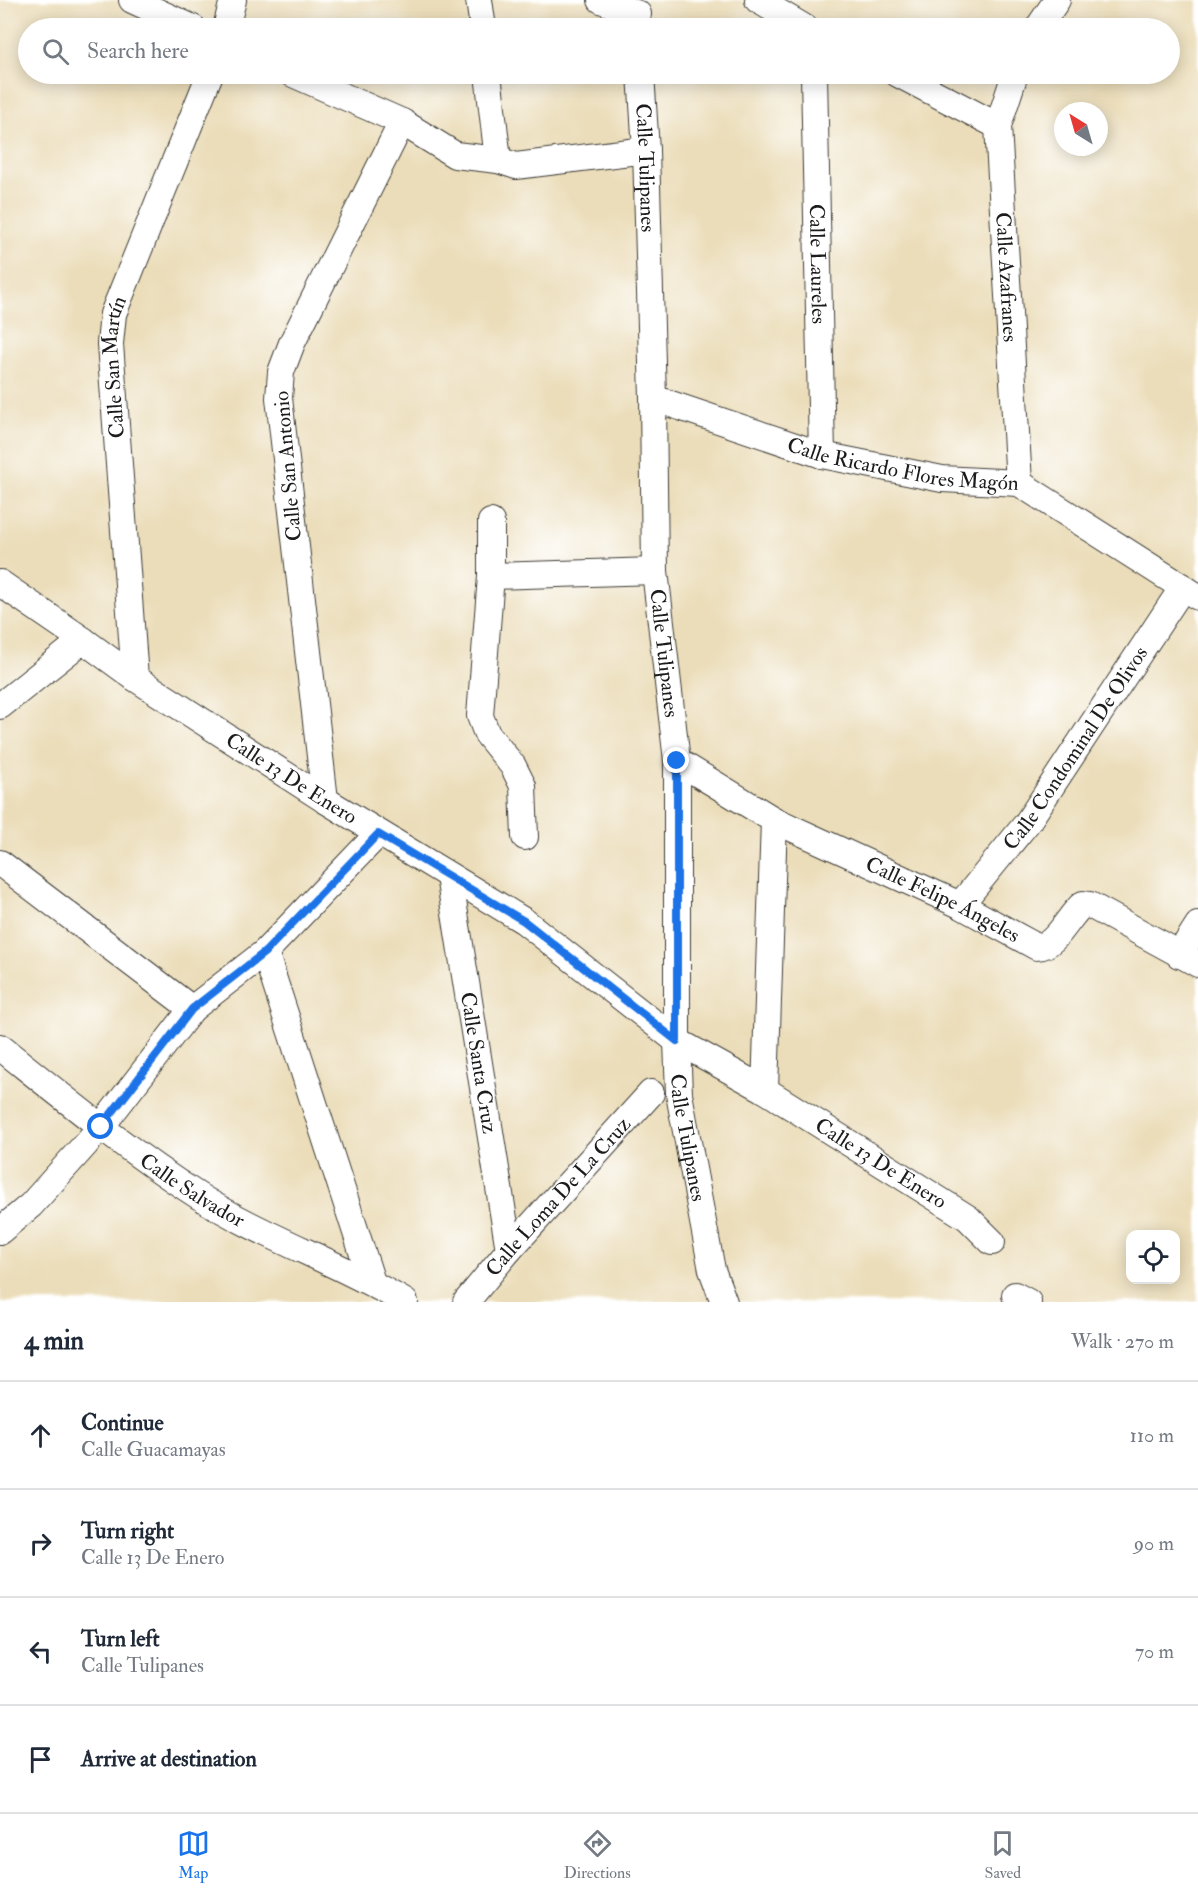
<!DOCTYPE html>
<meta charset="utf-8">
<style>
:root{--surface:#fff;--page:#f2f2f3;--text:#1f2937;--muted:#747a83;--line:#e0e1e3;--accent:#1a73e8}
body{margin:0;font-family:"IM FELL Double Pica",serif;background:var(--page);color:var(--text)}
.controls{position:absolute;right:18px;bottom:18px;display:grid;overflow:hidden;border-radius:12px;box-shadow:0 3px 15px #0003}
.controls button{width:54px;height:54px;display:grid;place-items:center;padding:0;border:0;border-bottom:2px solid var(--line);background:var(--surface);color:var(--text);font:30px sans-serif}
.compass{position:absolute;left:1054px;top:102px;width:54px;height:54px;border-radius:50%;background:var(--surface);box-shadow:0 3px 15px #0003;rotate:323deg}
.stop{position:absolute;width:18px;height:18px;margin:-14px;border:4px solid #1a73e8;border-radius:50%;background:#fff}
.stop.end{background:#1a73e8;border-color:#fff;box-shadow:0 2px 6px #0008}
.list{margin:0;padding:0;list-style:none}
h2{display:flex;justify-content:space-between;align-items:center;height:78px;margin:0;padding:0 24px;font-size:26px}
h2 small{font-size:20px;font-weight:400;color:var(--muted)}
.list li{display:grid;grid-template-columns:39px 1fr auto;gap:18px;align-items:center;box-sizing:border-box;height:108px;padding:0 24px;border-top:2px solid var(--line)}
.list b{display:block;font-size:22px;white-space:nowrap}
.list p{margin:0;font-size:20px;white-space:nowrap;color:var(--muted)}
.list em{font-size:20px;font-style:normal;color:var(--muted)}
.icon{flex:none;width:33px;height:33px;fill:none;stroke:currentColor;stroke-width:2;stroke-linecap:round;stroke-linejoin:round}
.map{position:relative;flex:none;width:1198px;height:1302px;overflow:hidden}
.search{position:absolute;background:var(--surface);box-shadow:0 3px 15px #0003;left:18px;right:18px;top:18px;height:66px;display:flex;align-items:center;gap:15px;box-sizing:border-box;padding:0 21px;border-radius:33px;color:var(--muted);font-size:22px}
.sheet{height:510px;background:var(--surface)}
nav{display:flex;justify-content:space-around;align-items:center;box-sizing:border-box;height:84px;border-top:2px solid var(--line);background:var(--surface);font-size:16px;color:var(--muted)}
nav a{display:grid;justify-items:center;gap:3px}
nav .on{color:var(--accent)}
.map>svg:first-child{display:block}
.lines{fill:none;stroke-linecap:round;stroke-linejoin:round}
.street-casing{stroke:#3b3934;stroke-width:28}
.street{stroke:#fff;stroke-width:26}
.route{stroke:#1a73e8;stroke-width:8}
.labels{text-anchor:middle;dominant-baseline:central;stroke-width:4.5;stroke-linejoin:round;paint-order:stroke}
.street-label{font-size:21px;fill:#1c1c1c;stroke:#fff}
</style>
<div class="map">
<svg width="1198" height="1302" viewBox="0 0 1198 1302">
<rect width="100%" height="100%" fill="#fff"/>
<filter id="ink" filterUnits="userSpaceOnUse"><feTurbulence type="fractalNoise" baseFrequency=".0167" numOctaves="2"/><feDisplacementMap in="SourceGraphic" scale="12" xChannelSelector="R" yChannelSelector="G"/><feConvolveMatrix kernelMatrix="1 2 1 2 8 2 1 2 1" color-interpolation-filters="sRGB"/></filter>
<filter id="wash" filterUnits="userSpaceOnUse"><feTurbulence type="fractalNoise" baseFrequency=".008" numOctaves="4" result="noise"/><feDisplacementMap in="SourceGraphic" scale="24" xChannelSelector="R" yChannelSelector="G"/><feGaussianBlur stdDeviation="1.35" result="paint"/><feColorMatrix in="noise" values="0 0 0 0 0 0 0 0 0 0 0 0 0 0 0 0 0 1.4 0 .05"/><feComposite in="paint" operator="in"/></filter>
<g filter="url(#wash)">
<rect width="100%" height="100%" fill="#ebddb9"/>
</g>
<g filter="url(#ink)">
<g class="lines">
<g class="street-casing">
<g id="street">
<path d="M132,0l61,28"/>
<path d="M479,0l4,28"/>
<path d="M601,0l37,14"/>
<path d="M758,0l47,28"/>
<path d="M226,28l7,-28"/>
<path d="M1038,28l19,-28"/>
<path d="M293,74l109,48 53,33 43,5 18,6 130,-16"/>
<path d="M488,74l10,86"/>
<path id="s1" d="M641,74l5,76 7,248 2,173 22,190v280l2,53 33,176 12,32"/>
<path id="s2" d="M814,74l8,381"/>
<path d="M898,74l100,52"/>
<path id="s3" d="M1015,74l-17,52 21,357"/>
<path id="s4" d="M653,398l169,57 120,24 77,4 179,114"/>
<path d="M491,522v54l-11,140 7,18 26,32 10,20 2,51"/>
<path d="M491,576l164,-5"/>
<path id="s5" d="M0,583l83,57 52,38 190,122 199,121 153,120 88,49 203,128 24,24"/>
<path id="s6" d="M135,678l-25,-334 3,-30 97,-240"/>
<path d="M0,706l83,-66"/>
<path id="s7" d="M677,761l97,59 186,85 77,42c19,0 31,-31 46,-43l7,1 108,59"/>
<path d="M325,800l-46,-402 2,-26 11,-29 110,-221"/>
<path d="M0,863l192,146"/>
<path id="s8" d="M449,876l60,374"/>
<path id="s9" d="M960,905l67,-82 156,-236"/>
<path d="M265,952l107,330"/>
<path d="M1179,955l19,-30"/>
<path id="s10" d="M0,1047c64,51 128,104 197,148 66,42 141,67 208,107"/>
<path d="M765,1090l9,-270"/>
<path d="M0,1231l31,-26 70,-78 91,-118 73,-57 113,-118"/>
<path d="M1015,1295l13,7"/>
<path id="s11" d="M466,1302l43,-52 142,-157"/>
</g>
</g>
<use href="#street" class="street"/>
</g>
</g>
<g class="lines" filter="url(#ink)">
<path class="route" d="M101,1127l91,-118 73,-57 113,-118 146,87 153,120v-280"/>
</g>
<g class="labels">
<g class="street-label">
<text stroke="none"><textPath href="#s1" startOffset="94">Calle Tulipanes</textPath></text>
<text stroke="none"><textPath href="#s2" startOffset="190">Calle Laureles</textPath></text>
<text stroke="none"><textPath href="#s3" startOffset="206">Calle Azafranes</textPath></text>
<text stroke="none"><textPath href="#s6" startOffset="312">Calle San Martín</textPath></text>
<text stroke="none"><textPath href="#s4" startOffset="260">Calle Ricardo Flores Magón</textPath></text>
<text transform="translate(288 466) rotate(-95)">Calle San Antonio</text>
<text stroke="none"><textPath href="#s1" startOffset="580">Calle Tulipanes</textPath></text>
<text stroke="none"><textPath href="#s9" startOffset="195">Calle Condominal De Olivos</textPath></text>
<text stroke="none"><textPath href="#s5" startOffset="351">Calle 13 De Enero</textPath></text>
<text stroke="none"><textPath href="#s7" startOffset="300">Calle Felipe Ángeles</textPath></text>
<text stroke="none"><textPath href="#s8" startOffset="189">Calle Santa Cruz</textPath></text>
<text stroke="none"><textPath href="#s1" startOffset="1066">Calle Tulipanes</textPath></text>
<text stroke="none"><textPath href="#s5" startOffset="1056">Calle 13 De Enero</textPath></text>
<text stroke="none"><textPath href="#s10" startOffset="240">Calle Salvador</textPath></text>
<text stroke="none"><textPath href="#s11" startOffset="140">Calle Loma De La Cruz</textPath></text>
</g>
</g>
</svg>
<div class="controls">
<button><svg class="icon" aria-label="locate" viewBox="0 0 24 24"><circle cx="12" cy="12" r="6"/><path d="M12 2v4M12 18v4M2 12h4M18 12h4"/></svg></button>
</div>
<svg class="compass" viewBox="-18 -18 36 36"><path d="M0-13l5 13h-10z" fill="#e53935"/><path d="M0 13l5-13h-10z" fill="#747a83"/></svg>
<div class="stop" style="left:101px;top:1127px"></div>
<div class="stop end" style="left:677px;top:761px"></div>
<div class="search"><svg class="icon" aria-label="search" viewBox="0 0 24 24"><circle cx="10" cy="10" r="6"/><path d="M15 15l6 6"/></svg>Search here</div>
</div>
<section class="sheet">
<h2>4 min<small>Walk · 270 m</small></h2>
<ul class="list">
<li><svg class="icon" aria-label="ahead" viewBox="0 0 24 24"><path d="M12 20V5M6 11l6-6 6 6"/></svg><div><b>Continue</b><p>Calle Guacamayas</p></div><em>110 m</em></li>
<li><svg class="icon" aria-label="right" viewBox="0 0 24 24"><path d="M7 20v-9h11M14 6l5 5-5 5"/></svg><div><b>Turn right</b><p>Calle 13 De Enero</p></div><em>90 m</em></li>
<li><svg class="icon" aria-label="left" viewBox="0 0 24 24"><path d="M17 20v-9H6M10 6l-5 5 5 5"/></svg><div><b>Turn left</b><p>Calle Tulipanes</p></div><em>70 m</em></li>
<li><svg class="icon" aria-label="arrive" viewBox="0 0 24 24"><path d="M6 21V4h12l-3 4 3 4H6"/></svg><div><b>Arrive at destination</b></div></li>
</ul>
</section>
<nav>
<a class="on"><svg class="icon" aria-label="map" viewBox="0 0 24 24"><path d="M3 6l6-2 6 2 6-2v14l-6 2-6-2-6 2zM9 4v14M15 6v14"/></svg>Map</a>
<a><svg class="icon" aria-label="directions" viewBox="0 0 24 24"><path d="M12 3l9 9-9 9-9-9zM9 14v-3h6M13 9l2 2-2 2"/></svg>Directions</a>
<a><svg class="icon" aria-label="saved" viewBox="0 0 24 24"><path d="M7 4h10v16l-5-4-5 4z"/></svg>Saved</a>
</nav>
